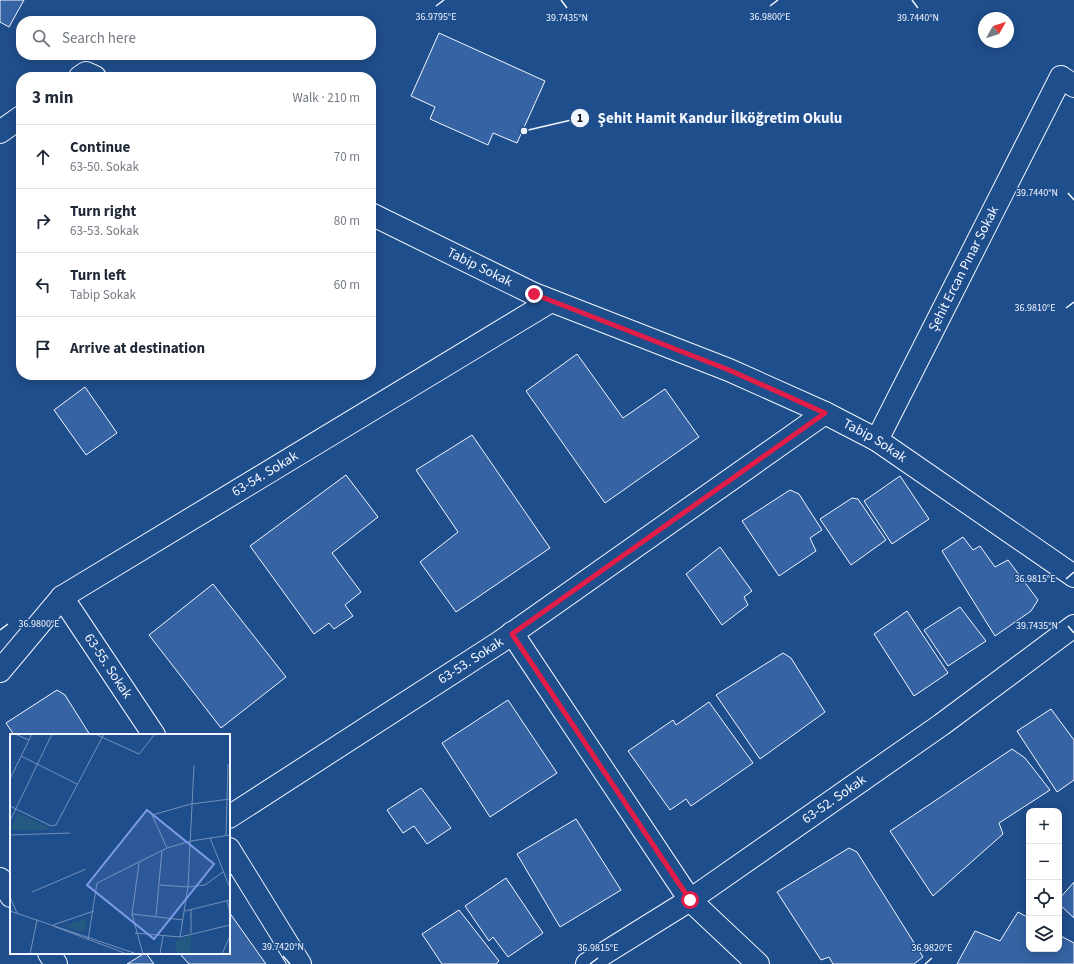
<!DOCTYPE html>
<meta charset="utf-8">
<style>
:root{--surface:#fff;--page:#f2f2f3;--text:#1f2937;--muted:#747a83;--line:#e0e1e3}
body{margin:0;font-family:"Source Sans 3",sans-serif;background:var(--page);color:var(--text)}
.controls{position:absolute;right:12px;bottom:12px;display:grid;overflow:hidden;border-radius:8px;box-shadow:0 2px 10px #0003}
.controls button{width:36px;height:36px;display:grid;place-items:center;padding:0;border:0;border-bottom:1px solid var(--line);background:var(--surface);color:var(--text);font:20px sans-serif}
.compass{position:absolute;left:978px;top:12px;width:36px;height:36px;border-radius:50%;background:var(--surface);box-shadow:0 2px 10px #0003;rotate:51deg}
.stop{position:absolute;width:12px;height:12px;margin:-9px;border:3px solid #e11d48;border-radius:50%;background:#fff}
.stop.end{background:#e11d48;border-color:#fff;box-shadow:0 1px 4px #0008}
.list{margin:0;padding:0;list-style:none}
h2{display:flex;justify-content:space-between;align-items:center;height:52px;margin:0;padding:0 16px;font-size:17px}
h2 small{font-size:13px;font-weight:400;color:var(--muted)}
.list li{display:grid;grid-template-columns:26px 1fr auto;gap:12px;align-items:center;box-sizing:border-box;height:64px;padding:0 16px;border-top:1px solid var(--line)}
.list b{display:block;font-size:15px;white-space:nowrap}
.list p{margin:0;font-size:13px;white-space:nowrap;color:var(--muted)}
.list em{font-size:13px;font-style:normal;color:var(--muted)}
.icon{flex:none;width:22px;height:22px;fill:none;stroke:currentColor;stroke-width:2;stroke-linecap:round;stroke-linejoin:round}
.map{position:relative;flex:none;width:1074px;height:964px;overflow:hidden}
.search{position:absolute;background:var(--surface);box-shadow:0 2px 10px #0003;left:16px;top:16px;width:360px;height:44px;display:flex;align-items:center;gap:10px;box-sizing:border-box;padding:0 14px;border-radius:16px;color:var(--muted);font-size:15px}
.panel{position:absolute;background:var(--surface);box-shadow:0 2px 10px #0003;left:16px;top:72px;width:360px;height:308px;border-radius:16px}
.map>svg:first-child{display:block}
.building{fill:#3563a3;stroke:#f2f6ff}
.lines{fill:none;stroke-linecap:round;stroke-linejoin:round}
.minor-casing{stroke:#f2f6ff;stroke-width:24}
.minor{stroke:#1f4e8c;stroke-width:22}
.route{stroke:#e11d48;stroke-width:5}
.ticks{fill:none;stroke:#f2f6ff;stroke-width:1.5}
.labels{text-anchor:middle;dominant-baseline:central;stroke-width:3;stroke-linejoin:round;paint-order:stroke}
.street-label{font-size:14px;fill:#f2f6ff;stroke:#1f4e8c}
.inset-road{fill:none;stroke:#7391ba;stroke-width:1}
.view{fill:#7d9aea;fill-opacity:0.15;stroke:#7d9aea;stroke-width:2}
.inset-edge{fill:none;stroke:#f2f6ff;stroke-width:2}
.ticks-label{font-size:10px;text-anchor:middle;fill:#f2f6ff;stroke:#1f4e8c;stroke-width:3;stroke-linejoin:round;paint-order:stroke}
.leader{fill:none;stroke:#f2f6ff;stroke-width:1.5}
.callout-dot{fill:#f2f6ff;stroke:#1f4e8c;stroke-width:1.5}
.mark-label{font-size:12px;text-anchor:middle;font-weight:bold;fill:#111}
.callout-label{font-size:15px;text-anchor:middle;font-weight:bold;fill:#f2f6ff;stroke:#1f4e8c;stroke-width:3;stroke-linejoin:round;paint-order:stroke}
</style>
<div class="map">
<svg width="1074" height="964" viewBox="0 0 1074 964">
<rect width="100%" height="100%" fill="#1f4e8c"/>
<g class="building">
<path d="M0,0h24l-15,27 -9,-5z"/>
<path d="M439,33l106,48 -28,62 -24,-10 -5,12 -58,-26 5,-12 -24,-11z"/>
<path d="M577,354l46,64 42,-29 34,48 -94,66 -79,-112z"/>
<path d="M85,387l32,46 -31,22 -32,-45z"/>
<path d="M472,435l78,113 -94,64 -36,-50 38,-30 -42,-62z"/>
<path d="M346,475l32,42 -46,36 29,39 -16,13 8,11 -19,13 -5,-6 -15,11 -64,-88z"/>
<path d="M900,476l29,43 -37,25 -28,-43z"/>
<path d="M790,490l9,4 23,36 -12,8 6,13 -37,25 -37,-55z"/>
<path d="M852,498l6,1 28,41 -35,25 -31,-46z"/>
<path d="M963,537l10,13 7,-4 15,21 13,-7 30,40 -7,11 -36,25 -53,-85z"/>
<path d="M720,547l32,44 -8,6 4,8 -26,20 -36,-51z"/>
<path d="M213,584l73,93 -65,51 -72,-93z"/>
<path d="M960,607l26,34 -38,25 -24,-36z"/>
<path d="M907,611l41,62 -34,23 -40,-62z"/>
<path d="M783,653l8,5 34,54 -65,47 -44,-64z"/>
<path d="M57,690l8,5 25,40h-76l-8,-12z"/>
<path d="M508,700l49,73 -67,44 -48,-74z"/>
<path d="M709,702l44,61 -62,43 -5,-7 -16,11 -42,-59 45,-31 3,5z"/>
<path d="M1051,709l23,31v40l-17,12 -40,-61z"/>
<path d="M1012,749l13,9 25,32 -51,33 4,11 -70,62 -43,-65z"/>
<path d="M421,788l30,40 -24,16 -13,-18 -11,7 -16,-23z"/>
<path d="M576,819l45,71 -61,37 -43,-73z"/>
<path d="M849,848l8,4 66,105 -9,7h-81l-4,-7 -8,3 -44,-68z"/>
<path d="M506,878l37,55 -35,24 -15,-20 -4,4 -24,-35z"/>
<path d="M1074,882v36l-15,-14v-5z"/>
<path d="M459,910l40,51 -3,3h-54l-20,-30z"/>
<path d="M229,912l37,52h-77l-8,-9 2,-2h46z"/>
<path d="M1018,912l11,6v31h30v-14l15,8v21h-117l18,-33 25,10z"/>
<path d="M146,953l8,11h-27l18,-11z"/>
</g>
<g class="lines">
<g class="minor-casing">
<g id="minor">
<path d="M80,77l6,-4 9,4"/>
<path d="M0,132l21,-15"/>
<path id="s1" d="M371,214l163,80 195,76 96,43 52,27 197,136"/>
<path id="s2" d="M877,440l184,-363 13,9"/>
<path id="s3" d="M62,597l92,138"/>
<path d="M512,633l178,267 68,64"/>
<path id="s4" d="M0,671l62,-74 489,-296"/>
<path id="s5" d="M229,817l271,-175 325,-229"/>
<path d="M229,849l71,115"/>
<path d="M0,879l11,17"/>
<path d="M49,953l7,11"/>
<path id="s6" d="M587,964l103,-64 251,-175 133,-99"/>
</g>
</g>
<use href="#minor" class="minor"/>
</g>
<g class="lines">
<path class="route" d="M534,294l195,76 96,43 -313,221 178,266"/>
</g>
<path class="ticks" d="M561,0l6,8M912,0l6,8M436,6l8,-6M770,6l8,-6M1068,193l6,7M1066,308l8,-6M1066,579l8,-7M1068,626l6,7M0,630l8,-6M283,956l7,8M590,964l8,-6M925,964l7,-6"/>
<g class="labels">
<g class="street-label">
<text stroke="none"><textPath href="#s1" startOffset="121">Tabip Sokak</textPath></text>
<text stroke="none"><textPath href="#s2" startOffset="192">Şehit Ercan Pınar Sokak</textPath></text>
<text stroke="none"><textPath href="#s1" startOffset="553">Tabip Sokak</textPath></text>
<text stroke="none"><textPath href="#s4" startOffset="334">63-54. Sokak</textPath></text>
<text stroke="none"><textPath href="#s5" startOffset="288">63-53. Sokak</textPath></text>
<text stroke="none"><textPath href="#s3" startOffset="83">63-55. Sokak</textPath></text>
<text stroke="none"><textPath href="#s6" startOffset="297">63-52. Sokak</textPath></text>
</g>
</g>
<g transform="translate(10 734)">
<rect width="220" height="220" fill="#1f4e8c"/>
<path d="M8,79l30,14v3h-38zM77,184l-2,11 -3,3 -18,-6zM181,201v18l-15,-1v-11z" fill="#245a82"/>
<path class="inset-road" d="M5,0l14,6M85,0l44,20 16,-20M11,22l56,28M0,45l22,-45M0,72l41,20 5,-1 48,-91M0,87l42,-87M0,101l60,-2M216,102l2,-72M200,104l20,50M157,114l-15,-33 39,-11 39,-5M129,129l-7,51 11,40M150,151l28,2 17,-2 18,-13M22,158l54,-23M0,163l7,16M217,166l3,13M181,175v24M0,177l127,43M175,177l45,-11M122,180l51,6M146,182l6,-66M43,191l41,-14M43,192l74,28M125,199l45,4 50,-12M170,203l8,-50 6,-122M78,206l9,-57 70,-35 24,-7 39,-6M20,220l7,-34M150,220l3,-18M212,220l8,-18"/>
<path class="view" d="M137,76l67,54 -60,75 -67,-54z"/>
<rect width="220" height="220" class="inset-edge"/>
</g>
<g class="ticks-label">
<text x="770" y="20">36.9800°E</text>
<text x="436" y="20">36.9795°E</text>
<text x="567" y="21">39.7435°N</text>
<text x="918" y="21">39.7440°N</text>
<text x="1037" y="196">39.7440°N</text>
<text x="1035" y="311">36.9810°E</text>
<text x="1035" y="582">36.9815°E</text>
<text x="39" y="627">36.9800°E</text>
<text x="1037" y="629">39.7435°N</text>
<text x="283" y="950">39.7420°N</text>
<text x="598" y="951">36.9815°E</text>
<text x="932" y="951">36.9820°E</text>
</g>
<path class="leader" d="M524 131L580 118"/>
<g class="callout-dot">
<circle cx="524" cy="131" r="4"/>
<circle cx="580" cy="118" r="10"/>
</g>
<g class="mark-label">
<text x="580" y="122">1</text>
</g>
<g class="callout-label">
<text x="720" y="123">Şehit Hamit Kandur İlköğretim Okulu</text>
</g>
</svg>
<div class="controls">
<button>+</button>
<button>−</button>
<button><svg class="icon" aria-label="locate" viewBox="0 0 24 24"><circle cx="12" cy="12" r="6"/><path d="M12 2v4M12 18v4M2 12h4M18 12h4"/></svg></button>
<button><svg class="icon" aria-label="layers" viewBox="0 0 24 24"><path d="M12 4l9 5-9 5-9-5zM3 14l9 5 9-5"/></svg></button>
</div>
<svg class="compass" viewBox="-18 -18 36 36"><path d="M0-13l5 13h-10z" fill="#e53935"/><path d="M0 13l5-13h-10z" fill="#747a83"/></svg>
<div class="stop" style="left:690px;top:900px"></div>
<div class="stop end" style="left:534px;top:294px"></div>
<div class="search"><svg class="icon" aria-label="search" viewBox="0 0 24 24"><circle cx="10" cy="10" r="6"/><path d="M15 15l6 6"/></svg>Search here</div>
<section class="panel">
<h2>3 min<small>Walk · 210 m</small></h2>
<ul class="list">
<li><svg class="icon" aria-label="ahead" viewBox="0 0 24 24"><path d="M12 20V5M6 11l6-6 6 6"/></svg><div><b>Continue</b><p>63-50. Sokak</p></div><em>70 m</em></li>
<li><svg class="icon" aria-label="right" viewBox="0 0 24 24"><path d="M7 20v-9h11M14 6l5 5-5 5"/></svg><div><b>Turn right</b><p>63-53. Sokak</p></div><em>80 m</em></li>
<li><svg class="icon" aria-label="left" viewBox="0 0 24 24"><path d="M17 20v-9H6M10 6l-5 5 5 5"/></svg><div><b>Turn left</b><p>Tabip Sokak</p></div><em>60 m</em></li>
<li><svg class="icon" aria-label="arrive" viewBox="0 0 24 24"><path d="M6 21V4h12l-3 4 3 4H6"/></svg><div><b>Arrive at destination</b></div></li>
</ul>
</section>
</div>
